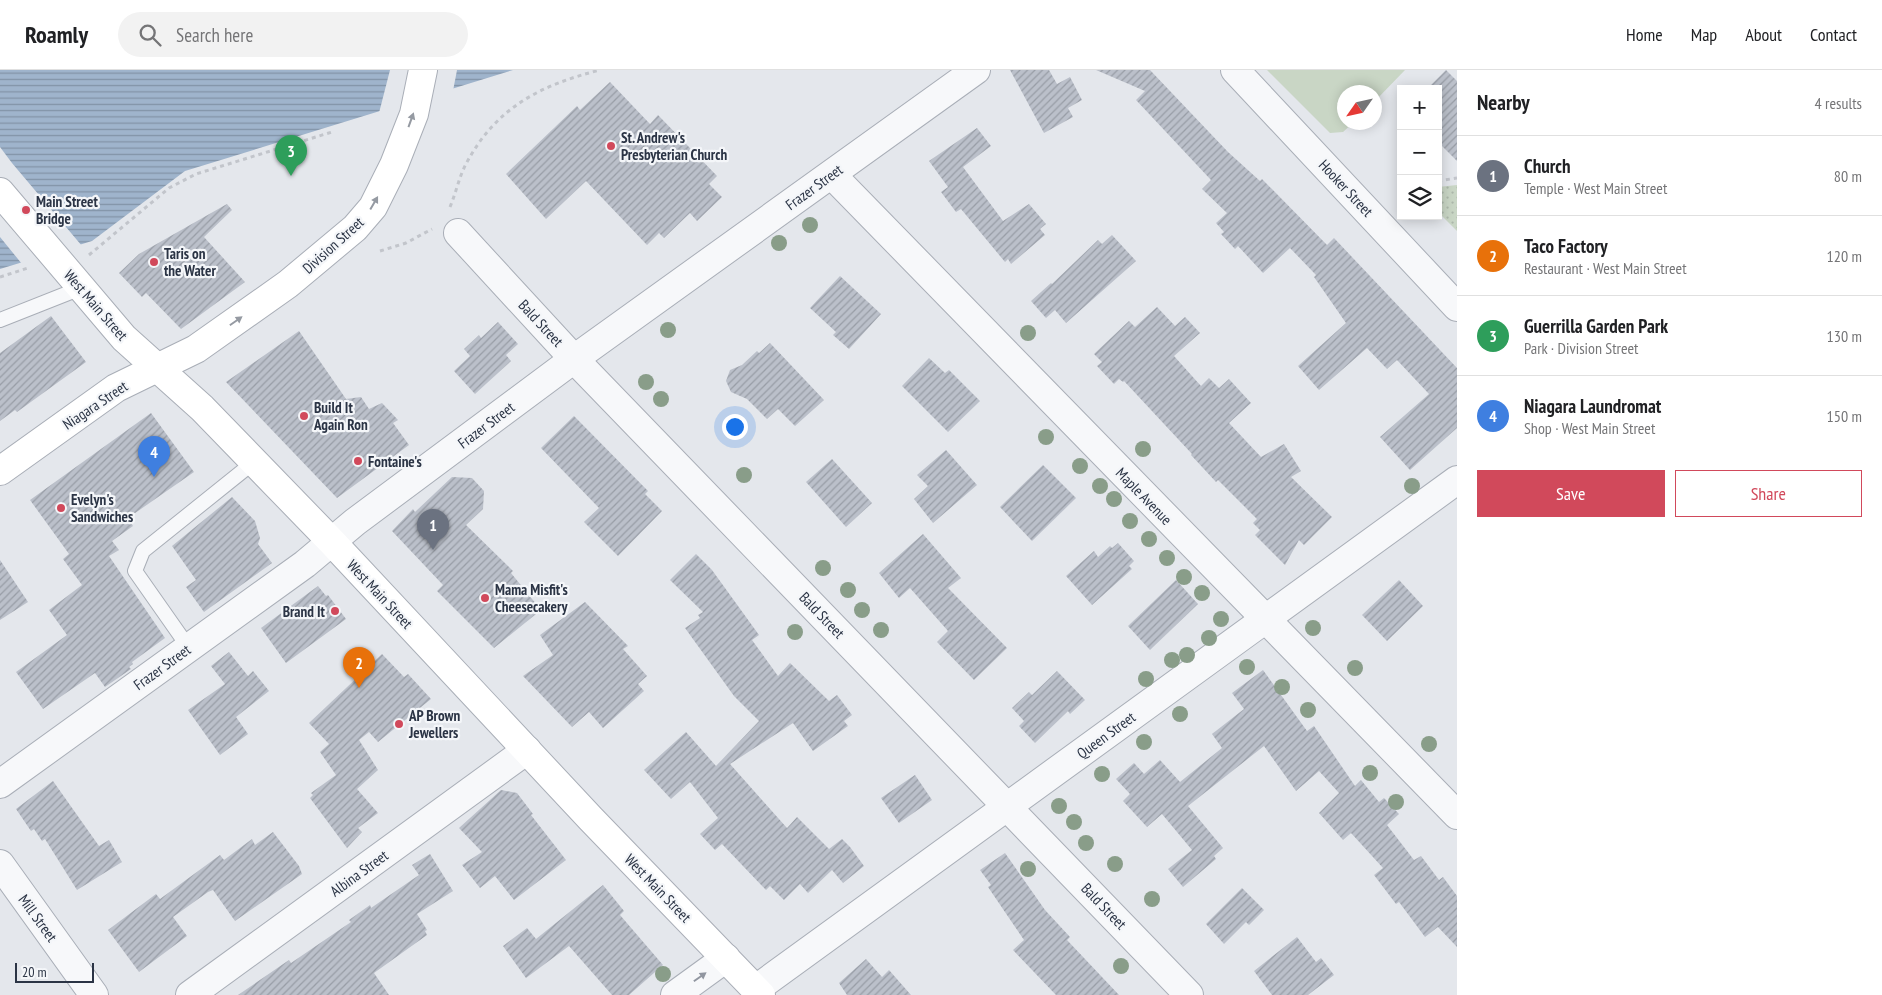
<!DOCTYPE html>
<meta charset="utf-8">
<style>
:root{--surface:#fff;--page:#f2f2f2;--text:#202124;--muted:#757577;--line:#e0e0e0;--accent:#d1495b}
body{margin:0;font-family:"PT Sans Narrow",sans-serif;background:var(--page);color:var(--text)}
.controls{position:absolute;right:15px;top:15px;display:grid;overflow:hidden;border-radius:0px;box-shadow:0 2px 12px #0003}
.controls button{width:45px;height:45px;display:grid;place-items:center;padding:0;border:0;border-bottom:1px solid var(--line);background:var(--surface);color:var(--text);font:25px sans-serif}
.compass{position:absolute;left:1337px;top:15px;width:45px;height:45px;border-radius:50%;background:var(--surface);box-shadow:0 2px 12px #0003;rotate:236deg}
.scale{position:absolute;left:15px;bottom:12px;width:79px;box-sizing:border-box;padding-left:5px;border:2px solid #2b3445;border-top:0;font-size:14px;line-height:18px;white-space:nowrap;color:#2b3445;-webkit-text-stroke:4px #f4f6f9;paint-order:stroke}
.you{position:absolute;left:734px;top:356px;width:18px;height:18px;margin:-12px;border:4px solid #fff;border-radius:50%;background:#1a73e8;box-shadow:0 0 0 8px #1a73e833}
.badge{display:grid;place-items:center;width:32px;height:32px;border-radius:50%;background:var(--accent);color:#fff;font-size:16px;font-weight:700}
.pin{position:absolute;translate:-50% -41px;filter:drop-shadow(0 1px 2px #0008)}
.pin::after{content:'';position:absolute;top:26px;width:18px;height:15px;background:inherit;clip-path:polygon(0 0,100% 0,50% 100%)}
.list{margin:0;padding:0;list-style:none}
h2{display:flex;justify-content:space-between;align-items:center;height:65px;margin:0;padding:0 20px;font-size:21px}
h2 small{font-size:16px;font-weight:400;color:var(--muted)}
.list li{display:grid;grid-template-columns:32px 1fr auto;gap:15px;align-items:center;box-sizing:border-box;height:80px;padding:0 20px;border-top:1px solid var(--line)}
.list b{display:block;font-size:19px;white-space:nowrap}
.list p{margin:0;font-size:16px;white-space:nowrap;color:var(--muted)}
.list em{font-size:16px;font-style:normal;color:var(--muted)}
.actions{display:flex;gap:10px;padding:15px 20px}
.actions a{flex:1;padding:11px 0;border:1px solid var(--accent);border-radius:0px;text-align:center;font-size:18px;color:var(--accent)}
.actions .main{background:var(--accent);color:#fff}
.icon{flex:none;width:28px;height:28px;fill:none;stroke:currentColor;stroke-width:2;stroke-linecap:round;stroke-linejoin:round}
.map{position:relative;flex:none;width:1457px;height:925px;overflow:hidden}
header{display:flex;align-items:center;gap:30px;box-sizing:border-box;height:70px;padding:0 25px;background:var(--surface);border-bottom:1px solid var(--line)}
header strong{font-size:24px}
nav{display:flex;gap:28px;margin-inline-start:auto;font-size:18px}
.search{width:350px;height:45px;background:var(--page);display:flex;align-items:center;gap:12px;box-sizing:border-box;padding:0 18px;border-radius:28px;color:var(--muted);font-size:19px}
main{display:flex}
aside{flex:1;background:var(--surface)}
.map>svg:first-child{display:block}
.grass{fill:url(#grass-dots)}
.park{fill:#c9d6c5}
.water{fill:url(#water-rules)}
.pier{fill:#e4e7ec}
.building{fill:url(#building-hatch)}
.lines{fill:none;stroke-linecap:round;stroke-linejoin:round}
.lane-casing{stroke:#a9aeb7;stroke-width:16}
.street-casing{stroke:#a9aeb7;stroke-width:30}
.secondary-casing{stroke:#a9aeb7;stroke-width:30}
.path{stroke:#c2c5cb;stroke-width:3;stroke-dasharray:4 4;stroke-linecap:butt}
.lane{stroke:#f7f8fa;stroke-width:14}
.street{stroke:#f7f8fa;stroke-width:28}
.secondary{stroke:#fff;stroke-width:28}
.tree{fill:#899d89}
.oneway{fill:#959aa2}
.oneway2{fill:#9196a0}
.poi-dot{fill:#d1495b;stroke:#f4f6f9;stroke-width:2}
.labels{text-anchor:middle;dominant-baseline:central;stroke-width:4.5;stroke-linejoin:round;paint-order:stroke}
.poi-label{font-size:15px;font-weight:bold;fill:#2b3445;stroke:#f4f6f9;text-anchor:start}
.street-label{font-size:15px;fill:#2b3445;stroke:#f4f6f9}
</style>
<header>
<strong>Roamly</strong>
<div class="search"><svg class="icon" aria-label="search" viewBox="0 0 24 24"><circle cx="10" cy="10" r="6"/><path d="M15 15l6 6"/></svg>Search here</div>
<nav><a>Home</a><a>Map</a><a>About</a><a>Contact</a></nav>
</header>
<main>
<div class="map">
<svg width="1457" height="925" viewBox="0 0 1457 925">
<defs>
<pattern id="grass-dots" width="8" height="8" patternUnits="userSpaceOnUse" patternTransform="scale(1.25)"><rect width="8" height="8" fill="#c9d6c5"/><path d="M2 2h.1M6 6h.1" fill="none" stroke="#adb8ab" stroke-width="1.8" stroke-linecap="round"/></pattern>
<pattern id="water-rules" width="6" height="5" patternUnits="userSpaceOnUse" patternTransform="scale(1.25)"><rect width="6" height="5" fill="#9fb4cc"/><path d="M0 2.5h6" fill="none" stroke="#8293a7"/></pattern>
<pattern id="building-hatch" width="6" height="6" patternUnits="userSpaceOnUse" patternTransform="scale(1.25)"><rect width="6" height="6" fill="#bbc0ca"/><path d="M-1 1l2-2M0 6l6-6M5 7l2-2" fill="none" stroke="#989da6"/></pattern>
</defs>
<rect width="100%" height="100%" fill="#e4e7ec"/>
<path class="grass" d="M1457,115v46l-19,-19v-25z"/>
<path class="park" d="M1267,0h138l-30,31 -1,-9h-30v30l9,1 -10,9 -13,1z"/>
<path class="water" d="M0,0h513l-328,101 -93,70 -92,28z"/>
<g class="pier">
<path d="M390,0h67l-4,21 -74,22z"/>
<path d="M0,77l12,16 70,83 -60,18 -22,-27z"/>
</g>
<g class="building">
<path d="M1010,0h39l8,14 13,-7 12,23 -14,8 5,9 -29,16z"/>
<path d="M1096,0h54l78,82 32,29 2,-2 65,66 7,-7 123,130v60l-47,42 -30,-33 49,-43 -32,-34 -10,9 -20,-21 -48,42 -21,-24 48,-43 -32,-46 2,-2 -26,-27 -27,25 -25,-27 -3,3 -14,-15 3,-2 -8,-9 11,-10 -25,-24 9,-9 -75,-80 9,-9z"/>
<path d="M1446,0l11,11v80l-19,-19v-53h-11z"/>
<path d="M610,12l40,42 8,-9 59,61 -8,8 13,13 -25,24 -7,-8 -26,25 -5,-5 -12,12 -61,-64 -40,38 -40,-45 71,-68 3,4z"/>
<path d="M977,58l14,18 -28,21 40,54 26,-17 17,20 -6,5 5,6 -34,29 -3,-5 -3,3 -44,-53 -5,3 -15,-20 7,-5 -19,-26z"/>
<path d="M227,134l5,6 -28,27 41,45 -64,47 -35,-36 -4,4 -23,-24 20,-19z"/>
<path d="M1112,165l24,26 -70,62 -11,-13 -9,8 -15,-17 20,-18 1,1 46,-44 4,4z"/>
<path d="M840,206l41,38 -32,35 -16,-14 3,-3 -26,-24z"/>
<path d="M1157,237l18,19 10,-9 15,16 -26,23 27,30 8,-8 10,10 10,-9 22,24 -22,20 32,34 23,-13 17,27 -10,6 41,40 -28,28 -5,-5 -14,25 -30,-30 5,-5 -7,-7 4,-4 -39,-39 -2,2 -25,-27 1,-1 -68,-73 -1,1 -4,-3 -5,5 -17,-18 5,-4 -8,-8 35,-33 6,6z"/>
<path d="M51,246l35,46 -69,50 -2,-2 -15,11v-68z"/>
<path d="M498,252l20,22 -12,11 5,6 -36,33 -21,-23 16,-15 -6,-7 15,-14 2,3z"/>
<path d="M299,261l47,68 15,-2 8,12 13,-6 16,17 -5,3 16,22 -72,53 -111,-116z"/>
<path d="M770,273l54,57 -29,26 -17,-17 -11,10 -20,-20 -16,-7 -5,-11 4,-11 12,-5 15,-14 2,2z"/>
<path d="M929,288l16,15 4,-3 31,31 -32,31 -46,-46z"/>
<path d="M151,343l43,59 -66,46 5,8 -21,15 7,9 -10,6 56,82 -33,24 1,2 -4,3 2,2 -26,18 -10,-14 -52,36 -27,-37 51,-37 -18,-25 33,-25 -19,-26 6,-5 -39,-54z"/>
<path d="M574,346l74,75 -3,3 17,17 -44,45 -34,-34 15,-14 -58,-60z"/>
<path d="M946,380l31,35 -44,38 -19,-24 14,-13 -11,-11z"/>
<path d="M832,389l40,44 -26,24 -40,-45z"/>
<path d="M1043,395l33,33 -44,43 -32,-34z"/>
<path d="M452,407l20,1 12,13 -1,18 -17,16 47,46 -2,2 30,37 -47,38 -57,-57 6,-6 -51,-54 21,-22 2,3z"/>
<path d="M232,427l23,24 5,17 -2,6 14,19 -68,49 -18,-25 10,-7 -24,-34z"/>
<path d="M923,464l38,44 -13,10 59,60 -33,32 -37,-38 11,-11 -38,-43 -11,10 -20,-25z"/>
<path d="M1118,473l16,18 -5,5 3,3 -40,36 -26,-29 28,-25 4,6 12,-11 2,2z"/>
<path d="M696,484l16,16 47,65 -7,5 26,36 12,-13 39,38 8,-6 15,20 -8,6 4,5 -35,25 -20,-28 -63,41 57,64 10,-11 32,32 13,-10 8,8 14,19 -21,17 -11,-13 -24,23 -8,-9 -16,16 -14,-14 -4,4 -44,-46 -7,6 -15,-16 18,-16 -28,-36 -19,17 -27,-29 42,-38 30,34 43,-45 -25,-25 -49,-68 15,-10 -2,-3 5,-3 -33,-32z"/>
<path d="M0,490l28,42 -28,18z"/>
<path d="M1176,510l22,24 -48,46 -22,-24z"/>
<path d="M1399,510l24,26 -36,35 -25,-26z"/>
<path d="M318,516l8,10 2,-1 18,24 -60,44 -25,-35z"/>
<path d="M585,532l43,44 -5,3 24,27 -9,8 6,7 -41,37 -14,-16 -17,15 -49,-51 30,-21 -13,-20z"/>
<path d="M229,582l19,24 5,-5 16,20 -33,26 12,17 -28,21 -32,-45 37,-26 -14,-18z"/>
<path d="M382,584l22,23 4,-3 23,25 -53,43 -9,-10 -10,8 19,30 -21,19 21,24 -20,15 4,4 -15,16 -37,-50 3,-3 -2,-2 25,-18 -16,-23 9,-8 -20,-21z"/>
<path d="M1263,600l44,61 7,-5 41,60 6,-6 18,22 5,-4 15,16 -12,11 27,35 7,-4 18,24 4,-3 14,19v51l-19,-20 -13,10 -26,-35 -3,2 -22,-29 9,-7 -32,-35 -8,7 -24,-27 20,-20 -20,-22 -23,20 -32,-45 -76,60 35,42 -9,8 2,3 -33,28 -15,-18 24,-19 -30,-36 -15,13 -24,-26 7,-7 -14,-15 18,-16 10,11 16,-14 20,22 42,-34 -10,-14 32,-25 -12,-16z"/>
<path d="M1057,601l28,29 -15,14 -2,-3 -33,32 -16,-17 5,-5 -12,-13 17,-16 3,3z"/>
<path d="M915,705l17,25 -33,23 -18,-25z"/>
<path d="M53,711l46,65 10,-6 13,22 -45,28 -32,-51 -3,2 -8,-12 -3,2 -15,-22z"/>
<path d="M501,720l16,3 16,21 -2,1 35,45 -52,40 -19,-24 -15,12 -18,-23 20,-13 -23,-24z"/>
<path d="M273,762l26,34 3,8 -67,47 -22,-31 -5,2 -35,25 14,19 -48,36 -31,-42 48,-36 4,5 60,-44 4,5 28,-21 3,6z"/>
<path d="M1005,783l40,57 25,27 -3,3 52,55h-63l-43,-45 11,-10 -36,-53 3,-2 -11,-15z"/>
<path d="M430,784l23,37 -36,23 10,16 -2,1 2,4 -53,38 15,22h-151l51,-35 2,3 60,-41 -2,-2 21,-15 1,3 48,-33 -7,-10z"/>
<path d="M603,815l21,26 -4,4 43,50 -34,30h-17l-43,-49 -43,32 -23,-32 24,-18 9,11z"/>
<path d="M1242,818l22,22 -15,15 -3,-3 -22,22 -18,-20z"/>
<path d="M1297,867l19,25 5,-4 13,17 -26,20h-36l-18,-24z"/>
<path d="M866,889l16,18 7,-7 22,25h-64l-8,-12z"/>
</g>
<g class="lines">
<g class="lane-casing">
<g id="lane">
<path d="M0,250l81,-32"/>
<path d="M189,578l-54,-77 8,-20 111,-89"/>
</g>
</g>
<g class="street-casing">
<g id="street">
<path d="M1235,0l222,237"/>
<path d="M832,105l625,640"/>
<path d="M458,163l116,126 615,636"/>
<path d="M0,714l305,-220 50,-42 219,-163 402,-289"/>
<path d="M0,794l94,131"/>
<path d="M756,919l701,-509"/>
<path d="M190,925l337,-245"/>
<path d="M675,925l51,-37"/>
</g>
</g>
<g class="secondary-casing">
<g id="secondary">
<path d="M0,122l124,146 78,70 130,134 259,277 170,176"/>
<path d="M0,401l116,-83 80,-39 92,-65 67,-56 18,-21 21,-42 20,-51 9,-44"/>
</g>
</g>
<g class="path">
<path d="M1438,111l19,-3"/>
<path d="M450,137c6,-14 9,-30 16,-43 30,-57 75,-79 134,-94"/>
<path d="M380,181l26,-8 26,-14"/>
<path d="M89,185l80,-67 27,-14 136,-42"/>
<path d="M0,207l28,-9"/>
</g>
<use href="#lane" class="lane"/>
<use href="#street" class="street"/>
<use href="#secondary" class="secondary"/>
</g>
<g class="tree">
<circle cx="810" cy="155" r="8"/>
<circle cx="779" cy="173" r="8"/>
<circle cx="668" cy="260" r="8"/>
<circle cx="1028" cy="263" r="8"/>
<circle cx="646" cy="312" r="8"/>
<circle cx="661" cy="329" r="8"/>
<circle cx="1046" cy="367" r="8"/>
<circle cx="1143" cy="379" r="8"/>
<circle cx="1080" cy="396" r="8"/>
<circle cx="744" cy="405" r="8"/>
<circle cx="1100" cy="416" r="8"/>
<circle cx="1412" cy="416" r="8"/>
<circle cx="1114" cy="429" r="8"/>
<circle cx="1130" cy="451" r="8"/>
<circle cx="1149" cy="469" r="8"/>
<circle cx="1167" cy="488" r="8"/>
<circle cx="823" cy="498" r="8"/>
<circle cx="1184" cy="507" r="8"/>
<circle cx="848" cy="520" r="8"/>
<circle cx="1202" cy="523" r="8"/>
<circle cx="862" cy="540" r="8"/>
<circle cx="1221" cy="549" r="8"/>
<circle cx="1313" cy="558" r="8"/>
<circle cx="881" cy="560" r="8"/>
<circle cx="795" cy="562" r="8"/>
<circle cx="1209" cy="568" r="8"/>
<circle cx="1187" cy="585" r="8"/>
<circle cx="1172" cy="590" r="8"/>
<circle cx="1247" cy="597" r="8"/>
<circle cx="1355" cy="598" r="8"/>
<circle cx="1146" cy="609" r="8"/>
<circle cx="1282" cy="617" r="8"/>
<circle cx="1308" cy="640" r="8"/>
<circle cx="1180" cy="644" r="8"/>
<circle cx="1144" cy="672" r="8"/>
<circle cx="1429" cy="674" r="8"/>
<circle cx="1370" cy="703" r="8"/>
<circle cx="1102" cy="704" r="8"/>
<circle cx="1396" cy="732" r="8"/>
<circle cx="1059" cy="736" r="8"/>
<circle cx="1074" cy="752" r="8"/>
<circle cx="1086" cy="773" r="8"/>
<circle cx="1115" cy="794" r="8"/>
<circle cx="1028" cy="799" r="8"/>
<circle cx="1152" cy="829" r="8"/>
<circle cx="1121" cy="896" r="8"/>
<circle cx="663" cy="904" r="8"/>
</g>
<defs><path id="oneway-solid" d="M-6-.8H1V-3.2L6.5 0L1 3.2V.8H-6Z" transform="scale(1.25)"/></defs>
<g class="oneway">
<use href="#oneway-solid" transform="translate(411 50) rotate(-70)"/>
<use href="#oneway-solid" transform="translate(374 133) rotate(-60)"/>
<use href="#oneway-solid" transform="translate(236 251) rotate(-35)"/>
</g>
<use class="oneway2" href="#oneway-solid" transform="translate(700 907) rotate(-35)"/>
<g class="poi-dot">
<circle cx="611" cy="76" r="5"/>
<circle cx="26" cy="140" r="5"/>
<circle cx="154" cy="192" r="5"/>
<circle cx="304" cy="346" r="5"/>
<circle cx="358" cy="391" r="5"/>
<circle cx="61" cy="438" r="5"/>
<circle cx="485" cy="528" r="5"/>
<circle cx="335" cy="541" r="5"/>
<circle cx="399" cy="654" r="5"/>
</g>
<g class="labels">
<g class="poi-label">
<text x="621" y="67">St. Andrew's<tspan x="621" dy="17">Presbyterian Church</tspan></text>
<text x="36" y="131">Main Street<tspan x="36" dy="17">Bridge</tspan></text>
<text x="164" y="183">Taris on<tspan x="164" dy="17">the Water</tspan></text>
<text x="314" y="337">Build It<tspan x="314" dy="17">Again Ron</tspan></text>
<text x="368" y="391">Fontaine's</text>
<text x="71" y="429">Evelyn's<tspan x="71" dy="17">Sandwiches</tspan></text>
<text x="495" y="519">Mama Misfit's<tspan x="495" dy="17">Cheesecakery</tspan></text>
<text x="325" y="541" text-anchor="end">Brand It</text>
<text x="409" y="645">AP Brown<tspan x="409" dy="17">Jewellers</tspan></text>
</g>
<g class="street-label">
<text transform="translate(814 117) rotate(-36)">Frazer Street</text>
<text transform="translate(1346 118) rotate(47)">Hooker Street</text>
<text transform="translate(333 175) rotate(-42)">Division Street</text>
<text transform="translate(96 235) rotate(49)">West Main Street</text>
<text transform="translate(541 253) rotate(47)">Bald Street</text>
<text transform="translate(95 335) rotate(-34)">Niagara Street</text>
<text transform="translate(486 355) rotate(-37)">Frazer Street</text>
<text transform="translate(1144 426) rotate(46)">Maple Avenue</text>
<text transform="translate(380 524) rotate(47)">West Main Street</text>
<text transform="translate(822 545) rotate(46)">Bald Street</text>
<text transform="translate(162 597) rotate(-36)">Frazer Street</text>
<text transform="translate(1106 665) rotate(-36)">Queen Street</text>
<text transform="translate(359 803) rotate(-36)">Albina Street</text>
<text transform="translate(658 818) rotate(46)">West Main Street</text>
<text transform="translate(1104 836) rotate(46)">Bald Street</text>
<text transform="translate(38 848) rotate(54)">Mill Street</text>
</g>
</g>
</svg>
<div class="controls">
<button>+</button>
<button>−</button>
<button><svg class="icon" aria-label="layers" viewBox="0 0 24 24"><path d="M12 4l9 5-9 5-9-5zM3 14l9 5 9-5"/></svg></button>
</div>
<svg class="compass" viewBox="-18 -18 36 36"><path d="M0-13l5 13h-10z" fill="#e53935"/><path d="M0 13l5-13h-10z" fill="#757577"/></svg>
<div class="scale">20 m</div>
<div class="you"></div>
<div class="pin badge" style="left:433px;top:480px;background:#6b7280">1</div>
<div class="pin badge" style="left:359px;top:618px;background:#e8710a">2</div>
<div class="pin badge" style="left:291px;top:106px;background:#2e9e5b">3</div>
<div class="pin badge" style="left:154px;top:407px;background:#3f7fe0">4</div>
</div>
<aside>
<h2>Nearby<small>4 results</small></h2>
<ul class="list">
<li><span class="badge" style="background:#6b7280">1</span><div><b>Church</b><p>Temple · West Main Street</p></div><em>80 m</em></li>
<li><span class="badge" style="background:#e8710a">2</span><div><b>Taco Factory</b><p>Restaurant · West Main Street</p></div><em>120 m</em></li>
<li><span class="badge" style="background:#2e9e5b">3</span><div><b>Guerrilla Garden Park</b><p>Park · Division Street</p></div><em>130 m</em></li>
<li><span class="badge" style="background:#3f7fe0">4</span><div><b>Niagara Laundromat</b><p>Shop · West Main Street</p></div><em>150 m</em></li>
</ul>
<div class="actions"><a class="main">Save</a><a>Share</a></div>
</aside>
</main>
